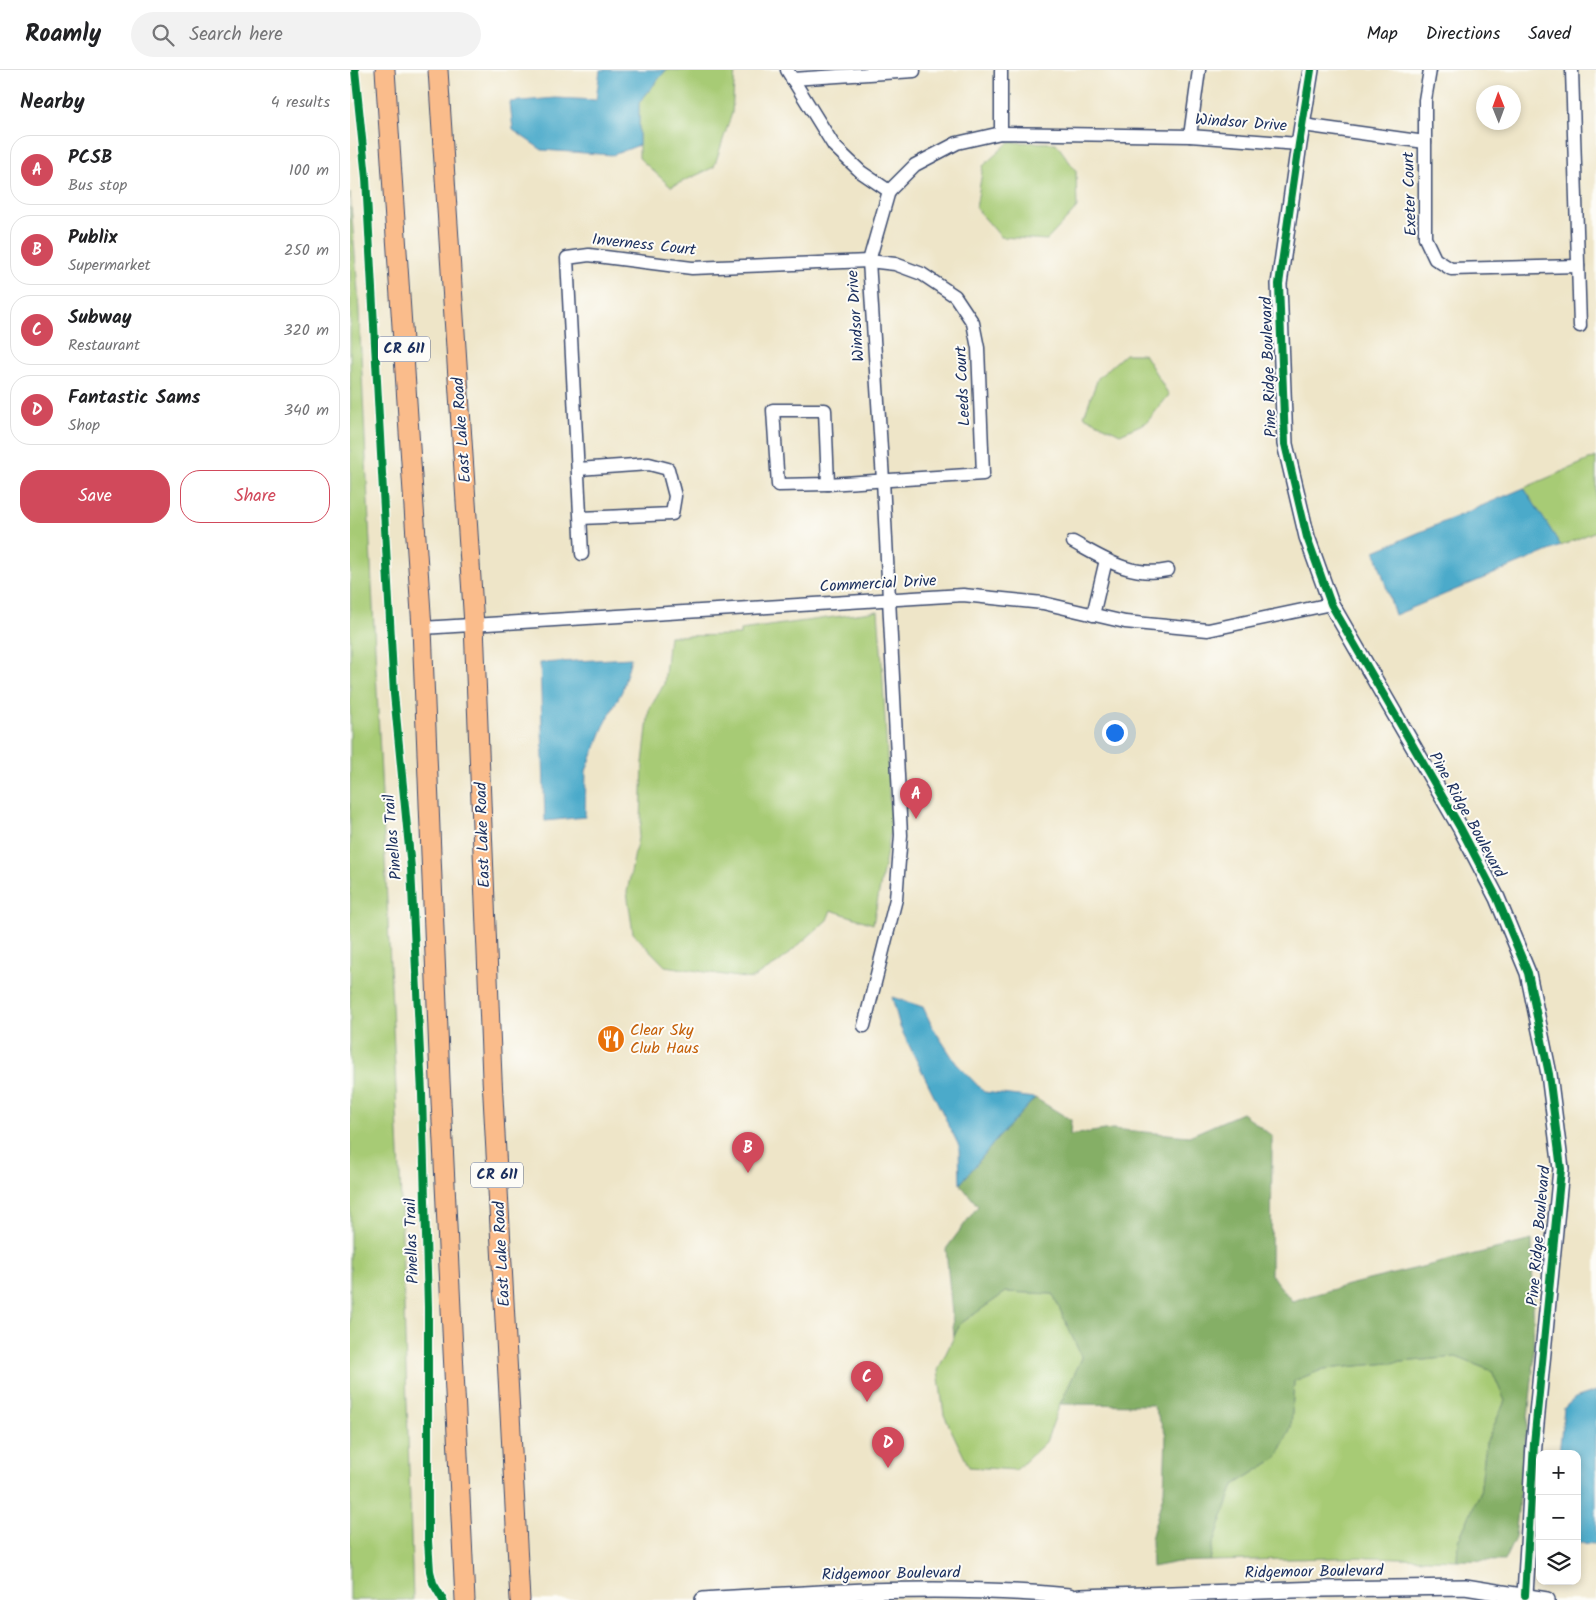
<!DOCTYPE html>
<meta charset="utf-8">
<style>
:root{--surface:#fff;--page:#f2f2f2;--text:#202124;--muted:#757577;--line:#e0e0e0;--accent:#d1495b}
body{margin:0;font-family:Kalam,sans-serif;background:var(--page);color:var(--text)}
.controls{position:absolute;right:15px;bottom:15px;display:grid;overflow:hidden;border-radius:10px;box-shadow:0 2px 8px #0003}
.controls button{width:45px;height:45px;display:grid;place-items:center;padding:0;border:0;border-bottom:1px solid var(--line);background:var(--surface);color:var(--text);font:25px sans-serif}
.compass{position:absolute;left:1126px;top:15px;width:45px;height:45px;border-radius:50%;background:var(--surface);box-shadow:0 2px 8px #0003;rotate:359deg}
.you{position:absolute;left:764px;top:662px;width:18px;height:18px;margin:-12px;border:4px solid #fff;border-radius:50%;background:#1a73e8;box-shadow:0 0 0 8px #1a73e833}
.badge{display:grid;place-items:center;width:32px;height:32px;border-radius:50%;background:var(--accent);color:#fff;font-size:16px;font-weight:700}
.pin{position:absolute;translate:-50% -41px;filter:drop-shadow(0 1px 2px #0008)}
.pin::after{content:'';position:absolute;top:26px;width:18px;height:15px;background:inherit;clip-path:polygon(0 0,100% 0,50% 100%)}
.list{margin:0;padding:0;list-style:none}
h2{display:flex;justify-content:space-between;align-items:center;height:65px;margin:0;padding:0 20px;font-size:21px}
h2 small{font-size:16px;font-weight:400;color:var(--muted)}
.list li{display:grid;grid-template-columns:32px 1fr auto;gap:15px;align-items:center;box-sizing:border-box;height:70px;margin:0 10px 10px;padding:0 10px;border:1px solid var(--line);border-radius:20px}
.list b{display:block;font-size:19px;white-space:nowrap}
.list p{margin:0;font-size:16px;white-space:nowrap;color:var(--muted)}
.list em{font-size:16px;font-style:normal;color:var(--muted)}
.actions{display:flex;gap:10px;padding:15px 20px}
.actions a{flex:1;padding:11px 0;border:1px solid var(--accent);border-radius:20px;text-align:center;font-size:18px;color:var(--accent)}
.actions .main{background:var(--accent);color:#fff}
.icon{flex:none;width:28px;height:28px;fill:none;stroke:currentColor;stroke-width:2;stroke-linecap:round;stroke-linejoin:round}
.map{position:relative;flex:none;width:1246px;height:1530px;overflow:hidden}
header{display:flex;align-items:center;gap:30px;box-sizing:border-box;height:70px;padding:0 25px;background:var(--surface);border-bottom:1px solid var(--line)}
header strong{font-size:24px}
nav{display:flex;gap:28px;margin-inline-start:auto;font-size:18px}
.search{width:350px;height:45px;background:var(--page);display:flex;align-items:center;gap:12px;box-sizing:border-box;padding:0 18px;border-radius:28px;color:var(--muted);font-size:19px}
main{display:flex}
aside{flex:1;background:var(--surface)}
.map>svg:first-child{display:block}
.green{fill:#a7cb75;stroke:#617d6a}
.forest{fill:#85af66;stroke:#506f62}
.water{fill:#4baaca;stroke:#336c94}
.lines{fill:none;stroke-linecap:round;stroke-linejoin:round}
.minor-casing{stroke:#3b4a6e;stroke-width:15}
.tertiary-casing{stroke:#3b4a6e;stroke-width:18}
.primary-casing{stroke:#3b4a6e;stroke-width:21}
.minor{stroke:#fff;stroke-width:12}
.tertiary{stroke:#fff;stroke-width:15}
.primary{stroke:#fabc8b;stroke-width:19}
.cycleway-casing{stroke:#fdfcf7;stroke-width:11}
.cycleway{stroke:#00873e;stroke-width:8}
.labels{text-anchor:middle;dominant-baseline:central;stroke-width:4;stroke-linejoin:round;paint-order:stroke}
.shield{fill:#fdfcf7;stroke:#5f6c8c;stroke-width:1}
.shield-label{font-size:15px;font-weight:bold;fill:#1b2f5e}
.street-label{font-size:16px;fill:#1b2f5e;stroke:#fdfcf7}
.food-label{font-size:16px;fill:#c56008;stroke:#fdfcf7;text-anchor:start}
</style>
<header>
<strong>Roamly</strong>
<div class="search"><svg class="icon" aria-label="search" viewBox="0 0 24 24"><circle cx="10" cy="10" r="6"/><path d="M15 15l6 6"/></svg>Search here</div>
<nav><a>Map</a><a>Directions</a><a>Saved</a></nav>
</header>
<main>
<aside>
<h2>Nearby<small>4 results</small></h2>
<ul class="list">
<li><span class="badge">A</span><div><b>PCSB</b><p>Bus stop</p></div><em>100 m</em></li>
<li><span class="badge">B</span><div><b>Publix</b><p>Supermarket</p></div><em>250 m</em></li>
<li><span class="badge">C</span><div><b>Subway</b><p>Restaurant</p></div><em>320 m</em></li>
<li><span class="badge">D</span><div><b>Fantastic Sams</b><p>Shop</p></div><em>340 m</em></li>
</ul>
<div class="actions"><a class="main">Save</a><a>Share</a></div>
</aside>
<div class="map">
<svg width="1246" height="1530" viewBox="0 0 1246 1530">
<rect width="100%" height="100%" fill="#fdfcf7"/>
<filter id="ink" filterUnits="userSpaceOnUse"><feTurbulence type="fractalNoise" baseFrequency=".02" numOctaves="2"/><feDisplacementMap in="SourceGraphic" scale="10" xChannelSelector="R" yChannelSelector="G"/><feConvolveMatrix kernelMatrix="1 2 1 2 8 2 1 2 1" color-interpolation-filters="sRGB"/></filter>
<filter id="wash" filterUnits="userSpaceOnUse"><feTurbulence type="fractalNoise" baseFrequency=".0096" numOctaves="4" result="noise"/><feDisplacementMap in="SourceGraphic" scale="20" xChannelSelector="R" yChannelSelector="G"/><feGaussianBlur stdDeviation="1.12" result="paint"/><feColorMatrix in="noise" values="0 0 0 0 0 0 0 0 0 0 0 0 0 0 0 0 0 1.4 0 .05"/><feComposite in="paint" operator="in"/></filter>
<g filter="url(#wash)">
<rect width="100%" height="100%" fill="#eee5c8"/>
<g class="green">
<path d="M316,0h69l-3,43 -18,54 -43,20 -32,-29v-55z"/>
<path d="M659,72l47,1 20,28 1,37 -30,32 -46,-3 -25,-29 7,-42z"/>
<path d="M0,123l8,98 42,883 13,426h-63z"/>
<path d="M775,284h19l25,41 -22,27 -27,12 -36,-18 14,-38z"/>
<path d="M1246,387v74l-35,15 -37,-58z"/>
<path d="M528,541l4,52 9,167 -18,94 -42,-14 -4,10 -49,43 -27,16 -86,-13 -32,-33 -6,-41 14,-69 2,-60 6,-53 15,-26 5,-48 71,-1v-5z"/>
<path d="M656,1222l47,2 29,64 -22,46 -14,38 -30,28 -47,-3 -25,-52 -6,-45 22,-46z"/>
<path d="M1106,1287l36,14 13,30 -19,42 -6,50 -22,48 -1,19 -86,-3 -161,4 3,-16 21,-60 43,-27 14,-31 3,-46 30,-12z"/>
</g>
<path class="forest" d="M685,1028l36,22 -1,15 42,-6 77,7 53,-23 30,23 -1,139 21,26 56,-16 184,-45 2,122 -19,176 -11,23 -47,-1 1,-19 22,-48 6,-50 19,-42 -13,-30 -36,-14 -132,12 -30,12 -3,46 -14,31 -43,27 -21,60 -3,16 -32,1 -26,5 -1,-28 13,-48 2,-56 -13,-30 -93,-1 22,-46 -29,-64 -47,-2 -46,32 -6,12 -8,-87 32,-43 -18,-22 37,-45z"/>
<g class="water">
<path d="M250,0h66l-27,33v42l-26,10 -71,-5 -29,-20 -3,-28 45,-4 41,2z"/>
<path d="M1174,418l37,58 -166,69 -20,-64z"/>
<path d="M281,588l-9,33 -19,37 -17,43 -1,46 -40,4 -5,-158z"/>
<path d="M542,927l31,10 9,19 24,37 28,29 51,6 -38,41 -37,45 -1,-38 -59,-119z"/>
<path d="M1246,1321v153l-19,-1v-89h-18l5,-46 11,-10z"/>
</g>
</g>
<g filter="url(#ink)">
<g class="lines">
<g class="minor-casing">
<g id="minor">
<path d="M437,0l47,76 27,26 28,19"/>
<path d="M651,0v63"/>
<path d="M1080,0l-5,30v138l10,21 16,10 127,-3"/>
<path d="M1222,0l8,256"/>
<path d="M442,9l122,-8"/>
<path d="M953,55l122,17"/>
<path d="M840,66l9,-66"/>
<path d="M423,340h52l3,74 -50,1z"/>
<path d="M228,399l71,-5 19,5 7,27 -3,18 -91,4"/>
<path d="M723,472c31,17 59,36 95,28"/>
<path d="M232,484l-15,-296 22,-3 103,13 177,-7 26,3 27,10 33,22 18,27 5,25 5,126 -155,10"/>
<path d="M743,545l13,-55"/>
<path d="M72,558l541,-33 80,8 82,19 83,8 123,-26"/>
<path d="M514,956l32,-127 5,-64 -18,-355 -14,-219 20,-70 26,-26 42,-22 44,-10 189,3 109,8"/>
</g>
</g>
<g class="tertiary-casing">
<g id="tertiary">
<path d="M961,0l-12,74 -20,140 6,160 22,93 24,67 130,225 36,69 31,75 21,101 12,95 -27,275 -9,151"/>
<path d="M353,1530c121,-8 245,-16 366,-4"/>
<path d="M709,1530l22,-3 240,-8 144,-2 82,13"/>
</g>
</g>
<g class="primary-casing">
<g id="primary">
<path d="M35,0l37,558 18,452 25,520"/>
<path d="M88,0l36,555 18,453 28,522"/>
</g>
</g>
<use href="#minor" class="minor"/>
<use href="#tertiary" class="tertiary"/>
<use href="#primary" class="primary"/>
<g class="cycleway-casing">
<g id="cycleway">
<path d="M5,0l11,108 28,516 17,174 11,226 6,213v234l2,30 3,12 10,17"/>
<path d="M961,0l-12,74 -20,140 6,160 22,93 24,67 130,225 36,69 31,75 21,101 12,95 -27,275 -9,151"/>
</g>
</g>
<use href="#cycleway" class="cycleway"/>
</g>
</g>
<defs>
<g id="restaurant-disc" transform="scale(1.4375)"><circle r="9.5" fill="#e8710a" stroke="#fdfcf7"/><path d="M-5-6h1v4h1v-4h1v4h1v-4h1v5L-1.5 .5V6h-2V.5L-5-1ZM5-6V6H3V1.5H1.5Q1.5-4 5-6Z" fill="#fff"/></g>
</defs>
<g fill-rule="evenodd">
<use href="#restaurant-disc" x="261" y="969"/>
</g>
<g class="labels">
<g class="shield">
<rect x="28" y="266.5" width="52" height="25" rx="4"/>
<rect x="121" y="1092.5" width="52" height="25" rx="4"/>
</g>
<g class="shield-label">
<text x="54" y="279">CR 611</text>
<text x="147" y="1105">CR 611</text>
</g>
<g class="street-label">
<text transform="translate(891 53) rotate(4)">Windsor Drive</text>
<text transform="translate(1060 124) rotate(-92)">Exeter Court</text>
<text transform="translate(294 175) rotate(6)">Inverness Court</text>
<text transform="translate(506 246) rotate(-94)">Windsor Drive</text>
<text transform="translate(919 297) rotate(-92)">Pine Ridge Boulevard</text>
<text transform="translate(613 316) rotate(-93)">Leeds Court</text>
<text transform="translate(112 360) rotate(-94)">East Lake Road</text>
<text transform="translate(528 514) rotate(-3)">Commercial Drive</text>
<text transform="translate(1117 745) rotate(61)">Pine Ridge Boulevard</text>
<text transform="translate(133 765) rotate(-92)">East Lake Road</text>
<text transform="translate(43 767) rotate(-95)">Pinellas Trail</text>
<text transform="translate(1189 1166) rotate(-85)">Pine Ridge Boulevard</text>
<text transform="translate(62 1171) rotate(-92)">Pinellas Trail</text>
<text transform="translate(152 1184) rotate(-93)">East Lake Road</text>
<text transform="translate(964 1502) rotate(-1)">Ridgemoor Boulevard</text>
<text transform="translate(541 1504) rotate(-1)">Ridgemoor Boulevard</text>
</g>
<g class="food-label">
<text x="280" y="960">Clear Sky<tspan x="280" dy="18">Club Haus</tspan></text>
</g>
</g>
</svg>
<div class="controls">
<button>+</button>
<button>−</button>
<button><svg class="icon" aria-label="layers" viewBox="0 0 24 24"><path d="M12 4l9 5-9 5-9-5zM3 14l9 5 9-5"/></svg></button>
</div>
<svg class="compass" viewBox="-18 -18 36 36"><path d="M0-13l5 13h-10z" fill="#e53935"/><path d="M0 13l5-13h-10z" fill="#757577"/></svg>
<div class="you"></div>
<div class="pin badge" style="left:566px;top:749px">A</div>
<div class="pin badge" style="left:398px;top:1103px">B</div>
<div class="pin badge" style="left:517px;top:1332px">C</div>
<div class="pin badge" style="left:538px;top:1398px">D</div>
</div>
</main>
